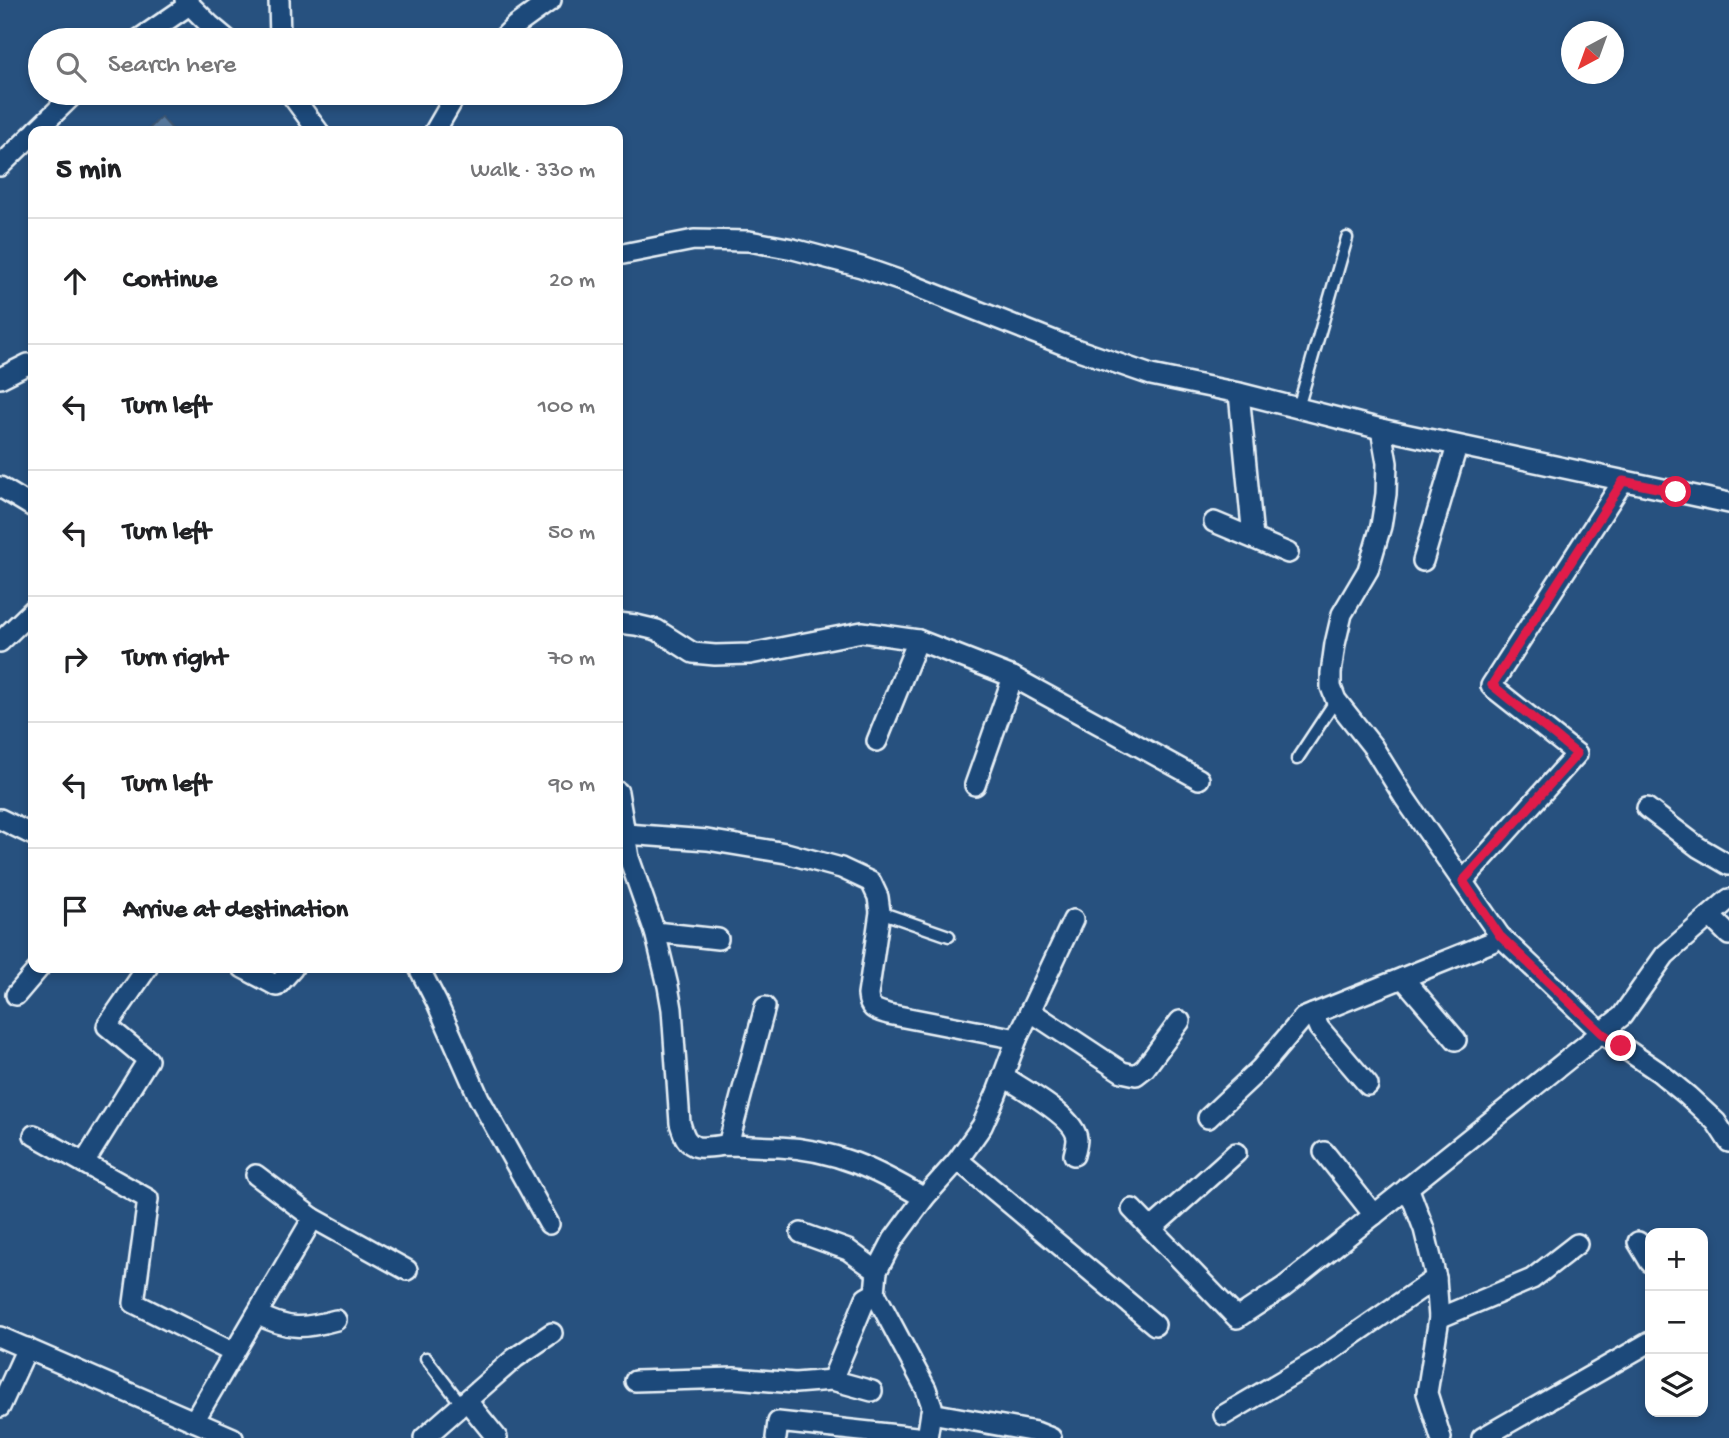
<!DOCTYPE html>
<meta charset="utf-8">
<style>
:root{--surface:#fff;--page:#f2f2f2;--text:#202124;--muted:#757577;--line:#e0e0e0}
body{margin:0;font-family:"Gochi Hand",sans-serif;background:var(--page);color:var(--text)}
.controls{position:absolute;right:21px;bottom:21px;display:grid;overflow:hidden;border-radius:14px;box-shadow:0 4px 10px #0003}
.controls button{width:63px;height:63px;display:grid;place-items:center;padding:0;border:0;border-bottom:2px solid var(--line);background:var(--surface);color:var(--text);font:35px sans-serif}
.compass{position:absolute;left:1561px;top:21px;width:63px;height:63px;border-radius:50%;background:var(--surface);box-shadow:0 4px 10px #0003;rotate:221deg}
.stop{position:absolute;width:21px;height:21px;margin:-16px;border:5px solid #e11d48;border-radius:50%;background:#fff}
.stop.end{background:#e11d48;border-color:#fff;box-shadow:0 2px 7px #0008}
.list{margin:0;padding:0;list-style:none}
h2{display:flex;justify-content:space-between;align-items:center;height:91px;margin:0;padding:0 28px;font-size:30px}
h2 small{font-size:23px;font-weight:400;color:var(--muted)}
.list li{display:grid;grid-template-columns:46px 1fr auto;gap:21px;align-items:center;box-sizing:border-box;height:126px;padding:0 28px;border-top:2px solid var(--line)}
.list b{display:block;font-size:26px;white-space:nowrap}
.list em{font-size:23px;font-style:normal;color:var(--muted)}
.icon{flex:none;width:38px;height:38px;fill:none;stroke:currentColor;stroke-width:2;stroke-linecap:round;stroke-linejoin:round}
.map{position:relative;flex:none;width:1729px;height:1438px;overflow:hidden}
.search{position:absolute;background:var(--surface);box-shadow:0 4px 10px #0003;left:28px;top:28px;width:595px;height:77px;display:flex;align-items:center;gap:18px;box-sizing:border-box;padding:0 24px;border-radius:38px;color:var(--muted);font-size:26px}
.panel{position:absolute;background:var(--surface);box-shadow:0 4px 10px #0003;left:28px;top:126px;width:595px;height:847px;border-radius:14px}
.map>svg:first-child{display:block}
.building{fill:#57789d;stroke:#3d546e;stroke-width:2}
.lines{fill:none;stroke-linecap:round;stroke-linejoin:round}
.lane-casing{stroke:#e8f1f8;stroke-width:15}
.street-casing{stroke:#e8f1f8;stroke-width:24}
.lane{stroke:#1f4a7a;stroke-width:10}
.street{stroke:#1f4a7a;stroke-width:19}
.route{stroke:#e11d48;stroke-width:9}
</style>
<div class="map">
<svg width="1729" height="1438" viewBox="0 0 1729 1438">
<rect width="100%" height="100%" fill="#27517f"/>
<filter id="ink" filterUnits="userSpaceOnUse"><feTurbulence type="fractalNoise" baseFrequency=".0143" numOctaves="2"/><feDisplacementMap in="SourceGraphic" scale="14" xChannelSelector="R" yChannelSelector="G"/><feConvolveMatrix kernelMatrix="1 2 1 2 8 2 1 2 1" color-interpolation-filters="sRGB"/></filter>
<g filter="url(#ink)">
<path class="building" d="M161,117l13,14h-27z"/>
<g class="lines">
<g class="lane-casing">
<g id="lane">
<path d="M1298,408l49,-170"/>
<path d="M1297,759l39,-59"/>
<path d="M880,912l69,24"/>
<path d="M426,1358l36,47"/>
</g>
</g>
<g class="street-casing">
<g id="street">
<path d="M185,0l25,25 18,15"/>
<path d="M279,0l1,40"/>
<path d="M138,40l51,-35"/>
<path d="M501,40l14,-14 36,-26"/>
<path d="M290,93l28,38"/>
<path d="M36,131l39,-38"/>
<path d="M435,131l22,-38"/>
<path d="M0,166l33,-32"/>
<path d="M618,255l76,-15 55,1 44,8 68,18 46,16 160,63 84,29 88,18 142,36 348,74"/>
<path d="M0,378l28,-14h5"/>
<path d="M1239,393l14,145"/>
<path d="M1381,429l6,34 -1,31 -5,32 -13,44 -26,44 -7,30 -4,29v14l5,13 37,47 31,50 96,139 102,97 57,39 29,24 28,26 13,20"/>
<path d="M0,487l33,20"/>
<path d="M1214,522l74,31"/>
<path d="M1423,561l34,-115"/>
<path d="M618,623l18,2 21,5 36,23 22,2 35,-1 112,-22 56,8 95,37 186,102"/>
<path d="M0,642l33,-32"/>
<path d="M877,741l41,-101"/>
<path d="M975,785l38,-108"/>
<path d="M618,792l11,66 26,74 13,54 4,23 8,114c3,10 6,22 18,24 9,1 19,-1 27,-2 18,0 36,2 54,2 55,2 98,23 145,51"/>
<path d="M1647,808l51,39 31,18"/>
<path d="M0,819l33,16"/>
<path d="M626,834l81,6 79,13 55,15 30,14 7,15 2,15 -12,83c1,14 7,15 20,19l129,25"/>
<path d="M1463,881l114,-127 -86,-68 132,-205"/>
<path d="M1710,916l19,19"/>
<path d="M655,932l63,7"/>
<path d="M243,968l34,18 16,-18"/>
<path d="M419,968l18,35 42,95 70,126"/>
<path d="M1403,978l53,62"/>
<path d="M16,995l23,-27"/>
<path d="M1030,1011l92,61 14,3 9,-7 35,-47"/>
<path d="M1313,1014l6,14 49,57"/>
<path d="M1003,1076c18,12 73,41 74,63 0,5 -2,12 -3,16"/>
<path d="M1208,1118l52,-49 43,-51 189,-76 8,-6"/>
<path d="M34,1135l114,64 -14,104 100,50"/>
<path d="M728,1145l37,-138"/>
<path d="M1324,1152l50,63"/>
<path d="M958,1160l197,165"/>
<path d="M84,1163l64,-103 -41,-34 40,-58"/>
<path d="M256,1175l57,43 94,52"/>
<path d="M1408,1187l16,42 12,49 3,40 -12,75 14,45"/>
<path d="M1132,1209l105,109 47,-31 338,-271 43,-61 64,-56"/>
<path d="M1151,1229l85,-76"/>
<path d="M801,1233l47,17 29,21"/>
<path d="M1638,1242l12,20"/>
<path d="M257,1314c30,16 47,15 79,6"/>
<path d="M1439,1318l93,-39 45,-35"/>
<path d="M0,1337l233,101"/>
<path d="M832,1380l34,-82 9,-5"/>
<path d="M635,1381l99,-3 61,5 37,-3 40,11"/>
<path d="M467,1401l30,37"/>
<path d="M0,1407l27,-59"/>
<path d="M931,1413l105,19 15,6"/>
<path d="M1224,1415l95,-56 117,-81"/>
<path d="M194,1421l119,-203"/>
<path d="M424,1438l91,-80 37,-25"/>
<path d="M776,1438l2,-16 147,16"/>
<path d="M927,1438l5,-32 -6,-17 -51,-96 2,-22 16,-31 31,-42 34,-38 24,-34 14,-31 21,-56 56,-119"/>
<path d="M1482,1438l168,-96"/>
</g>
</g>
<use href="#lane" class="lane"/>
<use href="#street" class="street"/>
</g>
</g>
<g class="lines" filter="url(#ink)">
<path class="route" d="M1621,1046l-19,-13 -102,-97 -37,-55 114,-127 -85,-69 131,-204 53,11"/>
</g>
</svg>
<div class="controls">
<button>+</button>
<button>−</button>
<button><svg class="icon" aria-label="layers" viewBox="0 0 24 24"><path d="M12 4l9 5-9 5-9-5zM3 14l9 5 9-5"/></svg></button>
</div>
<svg class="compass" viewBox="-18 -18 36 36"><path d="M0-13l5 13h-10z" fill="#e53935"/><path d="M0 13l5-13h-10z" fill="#757577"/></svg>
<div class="stop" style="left:1676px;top:492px"></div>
<div class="stop end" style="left:1621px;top:1046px"></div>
<div class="search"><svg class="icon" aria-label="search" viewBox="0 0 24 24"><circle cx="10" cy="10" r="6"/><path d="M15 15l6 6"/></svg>Search here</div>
<section class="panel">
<h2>5 min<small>Walk · 330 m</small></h2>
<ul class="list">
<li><svg class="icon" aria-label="ahead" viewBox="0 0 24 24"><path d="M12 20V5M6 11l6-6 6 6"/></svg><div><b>Continue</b></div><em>20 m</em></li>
<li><svg class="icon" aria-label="left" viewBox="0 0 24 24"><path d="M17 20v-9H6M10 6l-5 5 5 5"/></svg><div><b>Turn left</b></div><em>100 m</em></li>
<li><svg class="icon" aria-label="left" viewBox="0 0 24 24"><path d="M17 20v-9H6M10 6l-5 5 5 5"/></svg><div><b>Turn left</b></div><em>50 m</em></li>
<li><svg class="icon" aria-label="right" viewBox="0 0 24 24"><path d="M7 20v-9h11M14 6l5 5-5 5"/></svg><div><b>Turn right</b></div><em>70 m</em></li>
<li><svg class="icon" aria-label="left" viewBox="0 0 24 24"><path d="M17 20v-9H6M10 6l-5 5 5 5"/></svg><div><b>Turn left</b></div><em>90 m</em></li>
<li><svg class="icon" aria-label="arrive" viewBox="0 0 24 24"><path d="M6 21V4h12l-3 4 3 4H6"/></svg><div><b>Arrive at destination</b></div></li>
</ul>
</section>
</div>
